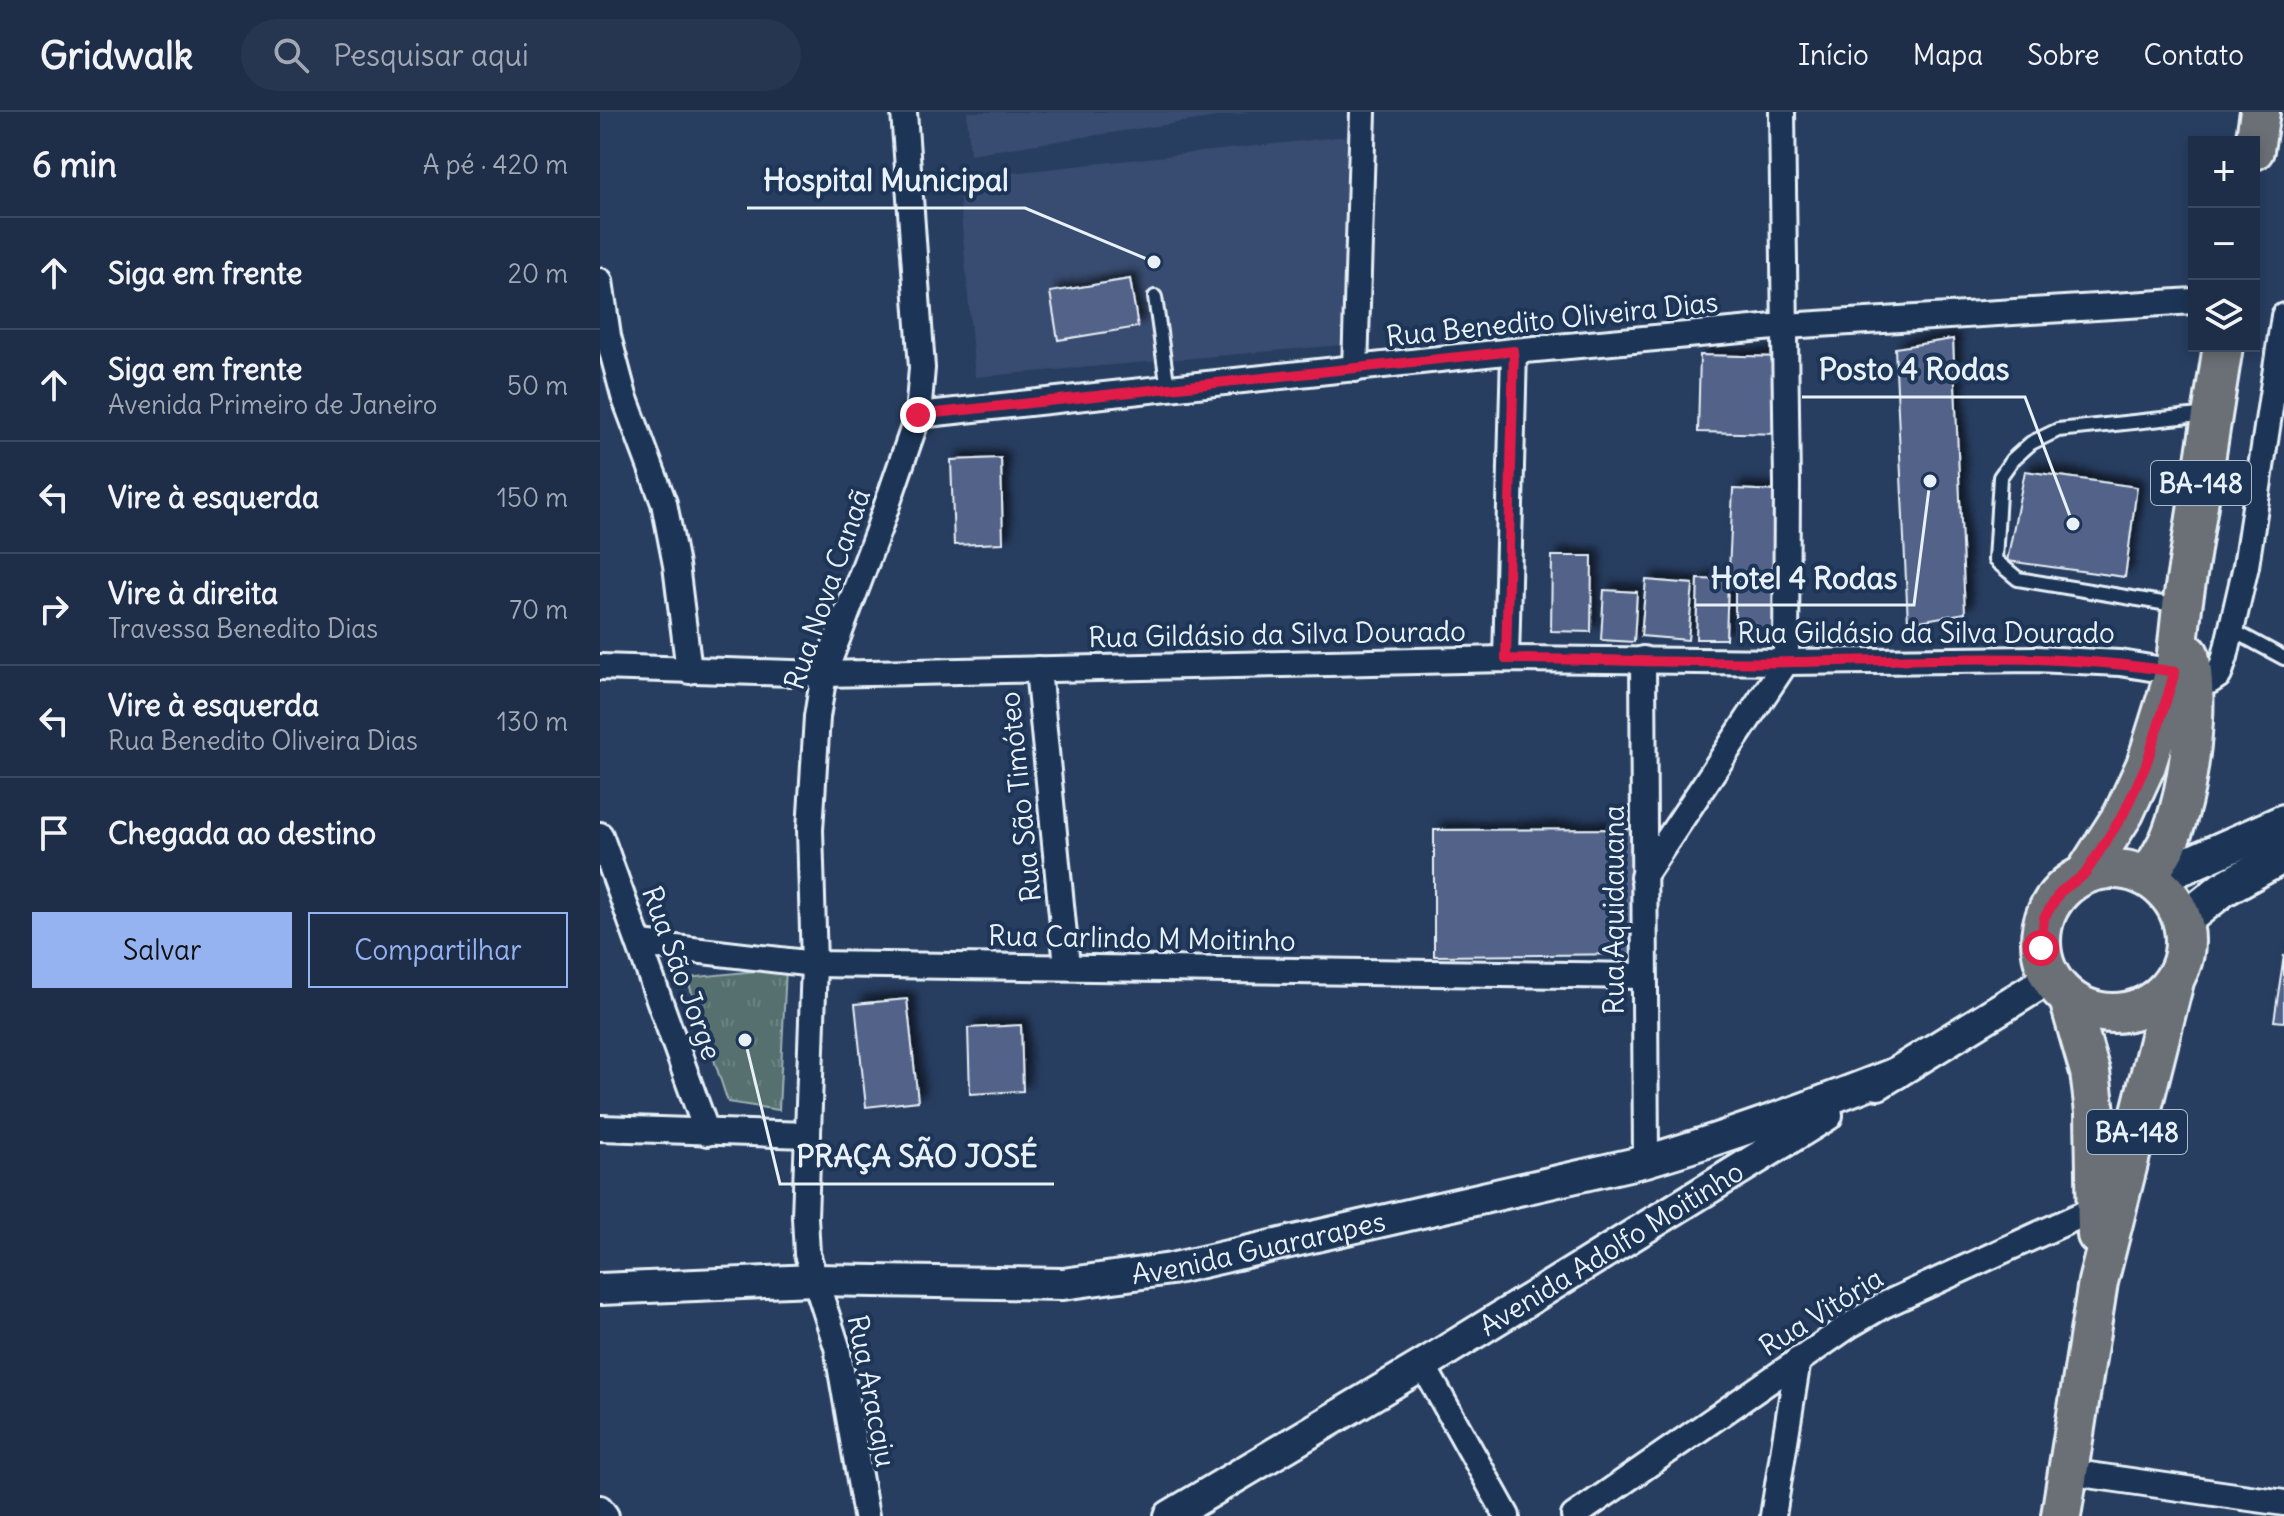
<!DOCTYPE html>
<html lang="pt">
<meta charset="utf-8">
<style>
:root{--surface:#1e2e49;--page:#263650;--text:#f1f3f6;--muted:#a1a8b4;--line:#3c4a61;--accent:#95b2f1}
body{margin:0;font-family:Delius,sans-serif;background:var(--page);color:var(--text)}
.controls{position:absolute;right:24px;top:24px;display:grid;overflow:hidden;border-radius:0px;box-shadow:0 4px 12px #0003}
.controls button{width:72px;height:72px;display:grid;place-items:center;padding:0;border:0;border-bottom:2px solid var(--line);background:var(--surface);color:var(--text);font:40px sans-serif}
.stop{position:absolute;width:24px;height:24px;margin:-18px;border:6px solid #e11d48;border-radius:50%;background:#fff}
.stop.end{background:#e11d48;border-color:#fff;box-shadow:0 2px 8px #0008}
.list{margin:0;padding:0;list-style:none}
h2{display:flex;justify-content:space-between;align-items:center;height:104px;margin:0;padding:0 32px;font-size:34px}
h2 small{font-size:26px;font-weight:400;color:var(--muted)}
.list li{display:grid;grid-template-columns:52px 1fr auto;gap:24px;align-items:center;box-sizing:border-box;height:112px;padding:0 32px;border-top:2px solid var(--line)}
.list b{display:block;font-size:30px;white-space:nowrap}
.list p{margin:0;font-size:26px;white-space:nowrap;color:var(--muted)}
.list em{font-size:26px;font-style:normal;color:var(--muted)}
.actions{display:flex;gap:16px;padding:24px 32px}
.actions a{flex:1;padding:18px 0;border:2px solid var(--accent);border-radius:0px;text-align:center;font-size:28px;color:var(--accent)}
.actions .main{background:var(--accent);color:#111}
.icon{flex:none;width:44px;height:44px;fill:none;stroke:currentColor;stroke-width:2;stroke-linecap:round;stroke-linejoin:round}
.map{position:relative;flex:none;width:1684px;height:1404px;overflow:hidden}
header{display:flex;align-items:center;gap:48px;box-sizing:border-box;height:112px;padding:0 40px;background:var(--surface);border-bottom:2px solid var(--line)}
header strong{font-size:38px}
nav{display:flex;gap:44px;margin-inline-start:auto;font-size:28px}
.search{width:560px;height:72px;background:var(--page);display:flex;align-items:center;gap:20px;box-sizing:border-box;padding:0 28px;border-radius:44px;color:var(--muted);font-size:30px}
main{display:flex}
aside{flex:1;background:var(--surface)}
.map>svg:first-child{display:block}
.built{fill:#394c70}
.grass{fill:url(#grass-tufts);stroke:#9eb0b3;stroke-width:2}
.building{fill:#526289;stroke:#e8f1f8;stroke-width:2;filter:url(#shadow)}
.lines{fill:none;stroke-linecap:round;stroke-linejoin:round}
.service-casing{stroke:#e8f1f8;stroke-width:18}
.minor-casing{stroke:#e8f1f8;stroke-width:30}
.tertiary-casing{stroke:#e8f1f8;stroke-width:36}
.secondary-casing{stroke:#e8f1f8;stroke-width:40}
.primary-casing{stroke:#e8f1f8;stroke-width:44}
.service{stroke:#1d3557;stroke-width:12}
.minor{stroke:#1d3557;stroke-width:24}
.tertiary{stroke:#1d3557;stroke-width:30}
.secondary{stroke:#1d3557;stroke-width:34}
.primary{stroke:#6a7074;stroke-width:38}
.route{stroke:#e11d48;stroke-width:10}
.labels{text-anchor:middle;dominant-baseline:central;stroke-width:8;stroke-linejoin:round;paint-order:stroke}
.shield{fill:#1d3557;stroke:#abb9c8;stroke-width:2}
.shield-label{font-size:26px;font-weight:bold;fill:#e8f1f8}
.street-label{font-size:28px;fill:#e8f1f8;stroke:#1d3557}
.leader{fill:none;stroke:#e8f1f8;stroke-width:3}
.callout-dot{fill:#e8f1f8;stroke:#1d3557;stroke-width:3}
.callout-label{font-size:30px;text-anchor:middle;font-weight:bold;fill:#e8f1f8;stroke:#1d3557;stroke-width:8;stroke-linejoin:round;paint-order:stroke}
</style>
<header>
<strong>Gridwalk</strong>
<div class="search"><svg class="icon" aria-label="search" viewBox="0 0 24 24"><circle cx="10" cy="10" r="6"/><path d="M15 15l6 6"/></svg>Pesquisar aqui</div>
<nav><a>Início</a><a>Mapa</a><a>Sobre</a><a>Contato</a></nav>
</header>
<main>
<aside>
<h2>6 min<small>A pé · 420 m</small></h2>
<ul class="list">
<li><svg class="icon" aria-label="ahead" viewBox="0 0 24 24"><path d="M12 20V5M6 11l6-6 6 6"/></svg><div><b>Siga em frente</b></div><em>20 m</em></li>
<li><svg class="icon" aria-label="ahead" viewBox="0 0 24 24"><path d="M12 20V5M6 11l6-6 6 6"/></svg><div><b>Siga em frente</b><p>Avenida Primeiro de Janeiro</p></div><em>50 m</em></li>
<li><svg class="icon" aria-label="left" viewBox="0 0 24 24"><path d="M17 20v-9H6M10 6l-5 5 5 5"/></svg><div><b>Vire à esquerda</b></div><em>150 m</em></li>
<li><svg class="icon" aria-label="right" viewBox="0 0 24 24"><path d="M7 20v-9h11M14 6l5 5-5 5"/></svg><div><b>Vire à direita</b><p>Travessa Benedito Dias</p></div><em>70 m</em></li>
<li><svg class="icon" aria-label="left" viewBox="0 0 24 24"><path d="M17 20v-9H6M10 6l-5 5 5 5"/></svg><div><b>Vire à esquerda</b><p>Rua Benedito Oliveira Dias</p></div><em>130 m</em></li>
<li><svg class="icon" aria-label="arrive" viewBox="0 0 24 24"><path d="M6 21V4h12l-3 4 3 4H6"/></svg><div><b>Chegada ao destino</b></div></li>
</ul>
<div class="actions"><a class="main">Salvar</a><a>Compartilhar</a></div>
</aside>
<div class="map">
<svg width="1684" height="1404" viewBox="0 0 1684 1404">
<defs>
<pattern id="grass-tufts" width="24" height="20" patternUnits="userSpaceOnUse" patternTransform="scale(2)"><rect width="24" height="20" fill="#54706e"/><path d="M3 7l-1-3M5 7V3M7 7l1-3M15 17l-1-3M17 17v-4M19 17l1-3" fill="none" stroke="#6d8583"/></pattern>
<filter id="shadow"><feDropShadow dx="7" dy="-7" stdDeviation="4" flood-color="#0009"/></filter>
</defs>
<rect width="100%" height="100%" fill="#283e61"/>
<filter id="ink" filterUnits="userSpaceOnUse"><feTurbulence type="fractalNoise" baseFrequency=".0125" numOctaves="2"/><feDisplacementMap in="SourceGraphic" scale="16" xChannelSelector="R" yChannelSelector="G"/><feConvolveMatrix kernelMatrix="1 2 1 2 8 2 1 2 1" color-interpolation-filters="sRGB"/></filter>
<g filter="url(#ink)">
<g class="built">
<path d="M367,0h283l-280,42z"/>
<path d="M747,24l-6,209 -366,32 -17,-198z"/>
</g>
<path class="grass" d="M186,856l-7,142 -51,-8 -41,-124z"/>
<g class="building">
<path d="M530,167l8,48 -80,13 -8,-48z"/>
<path d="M1353,227l12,274 -57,10 -13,-275z"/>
<path d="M1100,243l83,2 -2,77 -83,-2z"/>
<path d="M401,346l2,85 -49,2 -3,-85z"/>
<path d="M1425,359l112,16 -12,90 -118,-16z"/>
<path d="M1133,377l45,2 -4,82 -45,-2z"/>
<path d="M952,444h40l-1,76 -40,-1z"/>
<path d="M1098,467l30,1 -2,59h-30z"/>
<path d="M1046,468l47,4 -5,56 -47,-4z"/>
<rect x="1135" y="470" width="43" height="53"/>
<path d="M1004,478l33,2 -3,50 -33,-2z"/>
<path d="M1034,717l1,125 -201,2v-126z"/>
<path d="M1684,843v67l-10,-1z"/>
<path d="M307,887l11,102 -52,6 -11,-103z"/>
<path d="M421,913l2,66 -53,3 -2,-66z"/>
</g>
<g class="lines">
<g class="service-casing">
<g id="service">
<path d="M555,185l13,92"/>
<path d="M1580,494l-162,-27 -23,-19 5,-83 12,-17 19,-17 27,-13 151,-16"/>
<path d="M1632,518l52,28"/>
</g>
</g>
<g class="minor-casing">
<g id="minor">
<path d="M0,169l8,55 16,60 40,107 12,62 13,106"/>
<path d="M755,257l8,-257"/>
<path d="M318,303l596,-64 271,-25 409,-25"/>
<path d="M906,547l8,-308"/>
<path d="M1043,547l3,502"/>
<path d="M0,555l224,7 682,-15 280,3 250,-3 84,4 55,9 35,9 9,-6 6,-18 21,-91 38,-250"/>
<path d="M438,557l29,297"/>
<path d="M0,723l107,298"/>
<path d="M1043,765l143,-215 1,-178 -5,-372"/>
<path d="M41,832l173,20 830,12"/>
<path d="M0,1016l208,7"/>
<path d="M823,1253l84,151"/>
<path d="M1468,1360l216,31"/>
<path d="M0,1396l6,8"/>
<path d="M266,1404l-29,-169 -30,-93 -2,-37 9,-253 -4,-134 7,-113 7,-43 55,-146 39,-113 4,-47 -18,-256"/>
<path d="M974,1404l276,-191 34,-20 221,-101"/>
<path d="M1173,1404l25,-156"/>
</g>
</g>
<g class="tertiary-casing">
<g id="tertiary">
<path d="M1278,972l172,-106"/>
<path id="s1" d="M0,1177l214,-9 249,4 108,-15 475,-108c85,-25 167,-55 250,-88"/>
<path id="s2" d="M570,1404l253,-151 404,-250"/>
</g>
</g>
<g class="secondary-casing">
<g id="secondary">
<path d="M1553,768l131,-58"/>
<path d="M1583,809l40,-32 61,-34"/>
</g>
</g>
<g class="primary-casing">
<g id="primary">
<path d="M1654,38l6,-38"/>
<circle cx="1513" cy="829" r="72"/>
<path d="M1485,762l39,-61 22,-48 29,-93 7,-65 41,-261"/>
<path d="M1549,764c7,-13 15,-25 21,-38 19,-46 30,-136 19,-184"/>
<path d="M1469,887l21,73 5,40 2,123"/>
<path d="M1461,1404l37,-234 76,-301"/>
</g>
</g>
<use href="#service" class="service"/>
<use href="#minor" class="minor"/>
<use href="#tertiary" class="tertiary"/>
<use href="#secondary" class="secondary"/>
<use href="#primary" class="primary"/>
</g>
</g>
<g class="lines" filter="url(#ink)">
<path class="route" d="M318,303l596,-64 -8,308c97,0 195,5 292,3 126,-2 253,-11 377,10l-29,93 -22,48 -39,61 -25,18 -16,26 -3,30"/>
</g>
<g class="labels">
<g class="shield">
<rect x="1551" y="349" width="100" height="44" rx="6"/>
<rect x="1487" y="998" width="100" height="44" rx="6"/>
</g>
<g class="shield-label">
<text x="1601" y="371">BA-148</text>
<text x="1537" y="1020">BA-148</text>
</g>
<g class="street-label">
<text transform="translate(952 207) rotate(-6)">Rua Benedito Oliveira Dias</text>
<text transform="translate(227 477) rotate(-71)">Rua Nova Canaã</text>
<text x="1326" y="521">Rua Gildásio da Silva Dourado</text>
<text transform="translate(677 522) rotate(-1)">Rua Gildásio da Silva Dourado</text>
<text transform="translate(420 685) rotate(-96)">Rua São Timóteo</text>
<text transform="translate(1014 798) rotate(-90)">Rua Aquidauana</text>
<text transform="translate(542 826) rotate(1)">Rua Carlindo M Moitinho</text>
<text transform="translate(82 861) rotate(70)">Rua São Jorge</text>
<text stroke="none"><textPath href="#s1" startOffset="662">Avenida Guararapes</textPath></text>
<text stroke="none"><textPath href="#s2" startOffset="516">Avenida Adolfo Moitinho</textPath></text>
<text transform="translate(1221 1200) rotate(-32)">Rua Vitória</text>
<text transform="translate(272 1279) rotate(79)">Rua Aracaju</text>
</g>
</g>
<path class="leader" d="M554 150L425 96H147M1473 412L1425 285H1202M1330 369L1314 493H1095M145 928L180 1072H454"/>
<g class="callout-dot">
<circle cx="554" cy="150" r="8"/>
<circle cx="1473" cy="412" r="8"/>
<circle cx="1330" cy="369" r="8"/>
<circle cx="145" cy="928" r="8"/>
</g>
<g class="callout-label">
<text x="286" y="79">Hospital Municipal</text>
<text x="1314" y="268">Posto 4 Rodas</text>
<text x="1204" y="477">Hotel 4 Rodas</text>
<text x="317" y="1055">PRAÇA SÃO JOSÉ</text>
</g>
</svg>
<div class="controls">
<button>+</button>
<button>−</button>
<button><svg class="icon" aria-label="layers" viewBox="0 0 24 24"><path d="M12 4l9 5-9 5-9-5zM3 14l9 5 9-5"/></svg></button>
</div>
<div class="stop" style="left:1441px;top:836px"></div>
<div class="stop end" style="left:318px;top:303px"></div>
</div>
</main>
